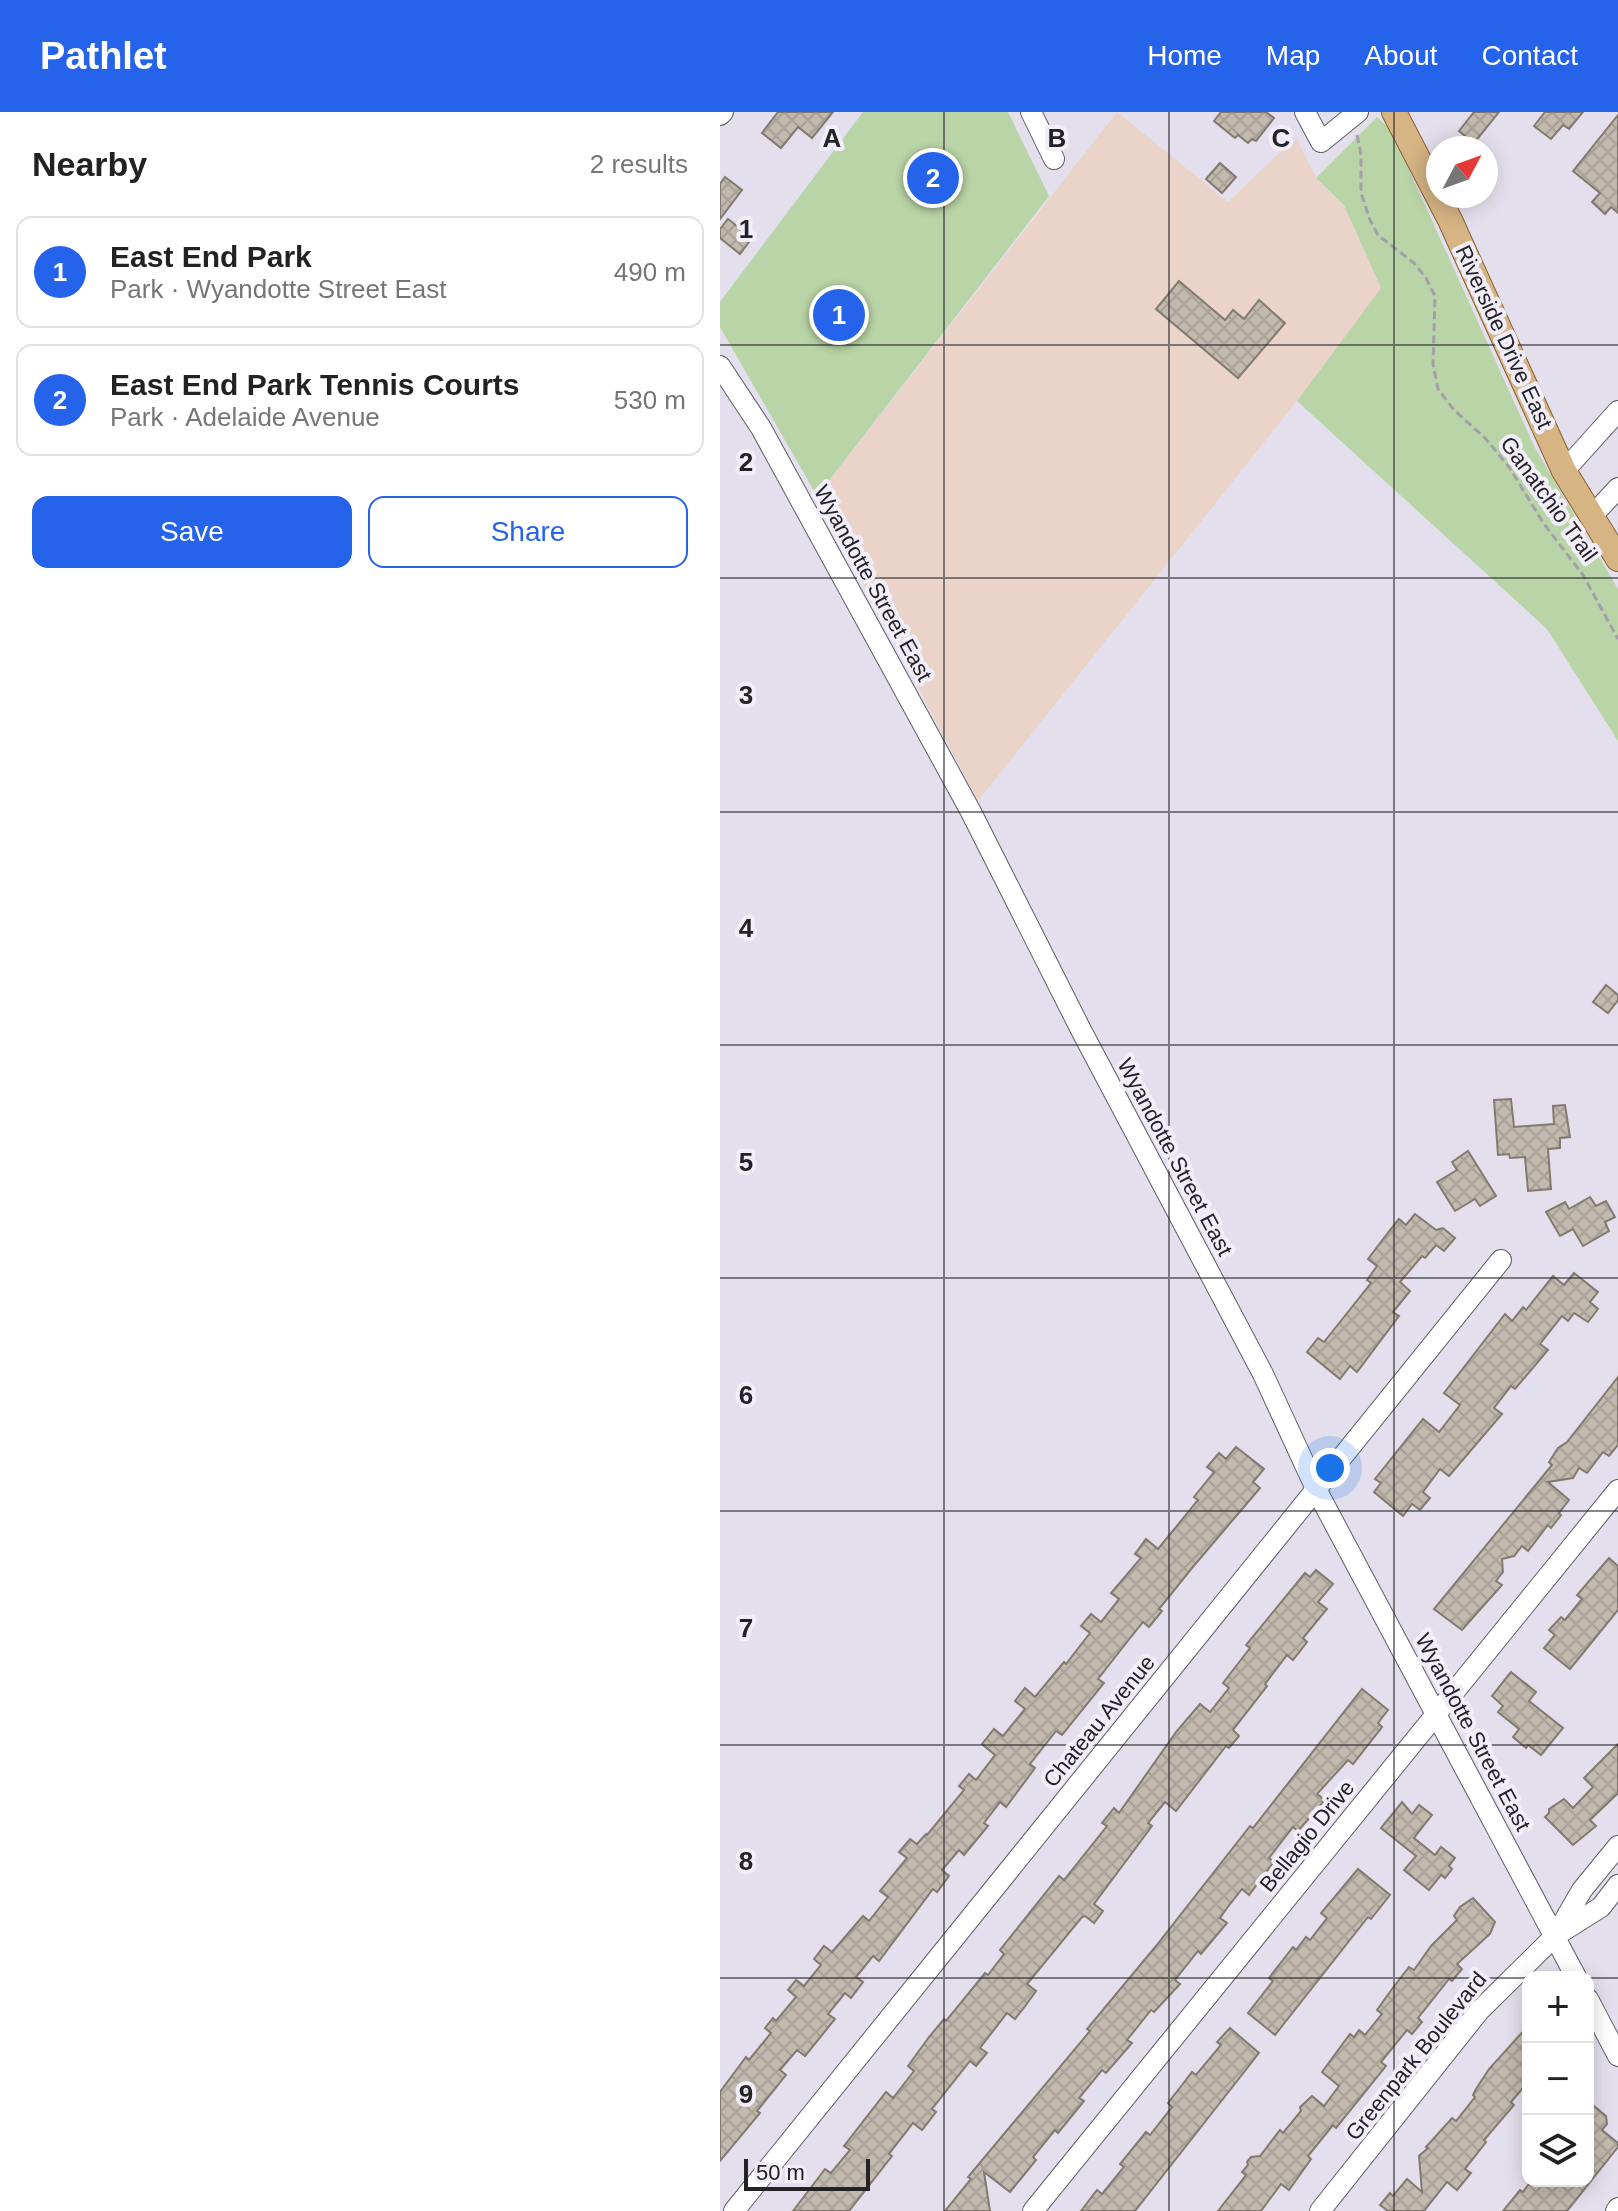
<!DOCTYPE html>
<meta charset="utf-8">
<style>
:root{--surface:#fff;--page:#f2f2f2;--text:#222;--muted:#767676;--line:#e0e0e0;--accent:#2563eb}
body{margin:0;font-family:Helvetica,sans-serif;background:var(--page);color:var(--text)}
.controls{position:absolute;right:24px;bottom:24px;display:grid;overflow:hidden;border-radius:16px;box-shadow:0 4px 20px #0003}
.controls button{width:72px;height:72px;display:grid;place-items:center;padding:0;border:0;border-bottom:2px solid var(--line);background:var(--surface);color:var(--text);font:40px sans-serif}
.compass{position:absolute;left:706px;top:24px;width:72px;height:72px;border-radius:50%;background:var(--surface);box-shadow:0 4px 20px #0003;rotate:49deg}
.scale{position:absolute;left:24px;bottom:20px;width:126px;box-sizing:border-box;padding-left:8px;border:4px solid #232226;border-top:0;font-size:22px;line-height:28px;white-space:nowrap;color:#232226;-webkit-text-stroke:6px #f1edf9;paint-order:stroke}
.you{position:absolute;left:610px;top:1356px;width:28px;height:28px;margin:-20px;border:6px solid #fff;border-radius:50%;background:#1a73e8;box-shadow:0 0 0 12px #1a73e833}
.badge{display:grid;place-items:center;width:52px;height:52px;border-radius:50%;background:var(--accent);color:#fff;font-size:26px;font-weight:700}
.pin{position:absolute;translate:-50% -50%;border:4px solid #fff;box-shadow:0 2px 8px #0006}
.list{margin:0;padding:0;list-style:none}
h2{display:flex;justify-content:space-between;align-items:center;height:104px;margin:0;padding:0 32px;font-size:34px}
h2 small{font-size:26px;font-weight:400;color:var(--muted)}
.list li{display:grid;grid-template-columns:52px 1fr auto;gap:24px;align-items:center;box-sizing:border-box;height:112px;margin:0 16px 16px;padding:0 16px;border:2px solid var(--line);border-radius:16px}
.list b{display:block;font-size:30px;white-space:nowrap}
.list p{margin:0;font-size:26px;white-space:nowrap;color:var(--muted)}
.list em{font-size:26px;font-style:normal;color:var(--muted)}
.actions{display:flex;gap:16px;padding:24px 32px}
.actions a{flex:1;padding:18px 0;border:2px solid var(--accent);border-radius:16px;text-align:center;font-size:28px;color:var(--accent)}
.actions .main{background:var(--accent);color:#fff}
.icon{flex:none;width:44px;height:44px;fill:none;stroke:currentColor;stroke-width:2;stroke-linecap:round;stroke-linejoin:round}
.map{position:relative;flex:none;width:898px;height:2099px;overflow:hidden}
header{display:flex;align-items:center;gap:48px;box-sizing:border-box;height:112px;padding:0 40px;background:var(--accent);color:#fff}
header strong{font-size:38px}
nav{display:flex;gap:44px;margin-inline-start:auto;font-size:28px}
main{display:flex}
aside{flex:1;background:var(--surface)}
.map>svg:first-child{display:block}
.commercial{fill:#ead3c8}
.green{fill:#b9d4a6}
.building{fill:url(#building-cross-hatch);stroke:#827a70;stroke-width:2}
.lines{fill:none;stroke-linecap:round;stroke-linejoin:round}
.minor-casing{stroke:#5f5c67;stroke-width:22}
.major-casing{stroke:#86602e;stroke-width:26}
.path{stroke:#a3a0aa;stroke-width:3;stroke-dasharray:8 4;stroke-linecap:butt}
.minor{stroke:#fff;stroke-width:20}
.major{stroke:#d6b484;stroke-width:24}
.grid{fill:none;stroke:#232226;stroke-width:2;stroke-opacity:0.55}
.labels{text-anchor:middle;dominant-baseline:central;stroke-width:8;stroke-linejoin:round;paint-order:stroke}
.street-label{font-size:22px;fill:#232226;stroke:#f1edf9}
.grid-label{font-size:26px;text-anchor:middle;font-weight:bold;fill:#232226;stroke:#f1edf9;stroke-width:8;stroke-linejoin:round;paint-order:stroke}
</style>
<header>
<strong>Pathlet</strong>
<nav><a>Home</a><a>Map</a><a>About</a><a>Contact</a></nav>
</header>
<main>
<aside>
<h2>Nearby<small>2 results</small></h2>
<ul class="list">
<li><span class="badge">1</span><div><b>East End Park</b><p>Park · Wyandotte Street East</p></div><em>490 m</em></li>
<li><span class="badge">2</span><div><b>East End Park Tennis Courts</b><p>Park · Adelaide Avenue</p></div><em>530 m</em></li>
</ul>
<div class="actions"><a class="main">Save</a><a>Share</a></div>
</aside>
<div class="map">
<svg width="898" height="2099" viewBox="0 0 898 2099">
<defs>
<pattern id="building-cross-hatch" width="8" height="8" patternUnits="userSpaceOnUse" patternTransform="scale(2)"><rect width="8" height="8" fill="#c3baaf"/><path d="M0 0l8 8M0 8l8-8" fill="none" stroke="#a7a096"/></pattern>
</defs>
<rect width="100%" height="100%" fill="#e4dfec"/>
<path class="commercial" d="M397,0l111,90 68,-65 20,41 28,27 37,83 -84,113 -319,400 -161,-305z"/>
<g class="green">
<path d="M143,0h145l41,84 -232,300 -97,-169v-25z"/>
<path d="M657,5l14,13 144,318 83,141v152l-71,-112 -250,-228 84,-113 -37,-83 -28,-27z"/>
</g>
<g class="building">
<path d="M58,0h55l-21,26 -14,-11 -17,21 -19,-15z"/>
<path d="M501,0h45l8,6 -18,23 -4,-2 -4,4 -10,-8 -3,3 -21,-17z"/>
<path d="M754,0h25l-25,31 -15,-12z"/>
<path d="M825,0h38l-14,17 -6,-4 -12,14 -17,-13z"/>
<path d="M898,3v98l-7,-6 -6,7 -13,-12 8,-9 -27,-22z"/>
<path d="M500,51l16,14 -14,16 -16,-14z"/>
<path d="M5,65l17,13 -22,29v-35z"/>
<path d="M8,107l24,19 -12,16 -20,-16v-9z"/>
<path d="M459,169l46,39 8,-10 11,9 15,-19 26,23 -47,55 -82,-69z"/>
<path d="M886,873l12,10v5l-10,13 -15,-11z"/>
<path d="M791,987l3,28 40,-3 -1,-18 12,-1 5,32 -10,1v10l-12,1 3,40 -23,2 -3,-34 -15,1 -1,-4 -11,1 -4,-55z"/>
<path d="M748,1039l28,45 -16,10 -5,-7 -20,12 -18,-29 20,-12 -5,-8z"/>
<path d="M870,1085l6,9 10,-5 9,16 -10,5 4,9 -26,15 -10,-17 -13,7 -14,-24 19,-10 4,7z"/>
<path d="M695,1102l21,16 7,-2 12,10 -11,13 -8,-6 -11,13 -3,-2 -22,26 10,9 -17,21 6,4 -42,56 -7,-6 -10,13 -33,-27 11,-14 6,4 47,-59 -4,-3 10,-14 -9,-7 22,-29 9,-11 7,6z"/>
<path d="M854,1161l24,19 -8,10 8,7 -10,13 -14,-9 -6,8 -6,-5 -22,28 8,6 -33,39 -4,-3 -17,22 8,6 -53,62 -9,-7 -17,23 7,6 -10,12 -8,-6 -9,12 -29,-24 7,-9 -6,-4 48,-60 16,13 21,-27 -16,-12 61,-79 7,7 11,-14 3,3 27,-34 11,9z"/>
<path d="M898,1265v68l-9,11 -6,-4 -16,21 -8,-5 -6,10 -25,4 21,18 -10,13 2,2 -10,13 -3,-3 -20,26 -6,-5 -8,10 -12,3 1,13 -7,9 6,4 -40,45 -28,-21 118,-144 -3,-3 9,-14 9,-6z"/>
<path d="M516,1335l28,22 -11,13 7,6 -68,80 -33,41 3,2 -13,16 -6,-5 -16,20 -29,37 6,4 -42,52 -6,-4 -26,33 5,4 -29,39 -6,-5 -16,21 4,3 -24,29 -5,-5 -17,20 7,6 -12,16 -4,-3 -54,72 -6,-5 -17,21 7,5 -12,16 -6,-5 -17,21 7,5 -30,37 -8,-6 -17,20 6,5 -29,36 3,2 -40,48v-69l26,-35 3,3 22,-27 -6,-5 8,-10 3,3 20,-24 -8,-7 8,-10 8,6 17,-21 -7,-6 10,-13 8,6 31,-36 6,5 19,-24 -8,-6 27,-33 -8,-6 11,-13 7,5 9,-10 1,1 37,-45 -5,-4 10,-12 7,6 19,-25 -13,-11 12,-15 9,7 22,-27 -10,-8 10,-13 10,9 29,-35 2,2 24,-31 -9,-7 10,-12 10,8 18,-23 -8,-6 30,-35 -6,-4 11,-15 12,10 40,-49 -4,-3 20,-25 -7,-5 12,-14 7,6z"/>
<path d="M889,1446l9,8v44l-48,59 -26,-21 11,-13 -6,-5 12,-13 4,3 17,-21 -5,-4z"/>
<path d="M596,1458l17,14 -15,18 9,7 -24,29 4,4 -14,18 -6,-5 -22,29 2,2 -34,44 6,6 -10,12 -3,-2 -50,65 -11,-9 -17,21 4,3 -58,78 9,7 -9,12 -9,-7 -3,1 -55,67 9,7 -10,14 -11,14 -8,-6 -27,35 7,5 -11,13 -6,-5 -38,48 4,3 -14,18 -9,-7 -24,31 3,2 -43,55h-56l32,-42 6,4 19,-23 -6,-4 42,-54 7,6 21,-27 -6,-5 21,-29 15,-18 2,2 39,-48 3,2 16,-21 -4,-4 59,-74 5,4 43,-54 -5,-3 12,-15 5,5 57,-81 24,-28 10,8 19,-24 -6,-5 27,-35 -4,-3 59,-72 5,4z"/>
<path d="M791,1560l25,20 -7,9 34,27 -22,27 -13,-10 -2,3 -13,-11 6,-8 -21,-17 5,-6 -11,-10z"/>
<path d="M642,1577l26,21 -10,13 4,4 -29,37 -5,-4 -31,34 8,6 -27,31 -5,-4 -24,31 5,4 -25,33 -7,-6 -15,19 -7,10 7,5 -26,31 -3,-3 -23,29 5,4 -26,28 -3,-2 -24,30 5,3 -26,30 -4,-3 -23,28 5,3 -26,32 -3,-3 -22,27 3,3 -26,32 -26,-20 6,39h-45l26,-32 -3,-2 122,-146 -3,-2 69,-83 94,-120 3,2z"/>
<path d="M898,1632v49l-28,27 6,6 -23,19 -28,-28 4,-4v-4l15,-10 9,9 20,-21 -9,-9z"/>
<path d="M682,1690l10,12 7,-9 13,10 -18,23 21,17 6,-8 14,11 -6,8 3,3 -7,9 -4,-3 -12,15 -25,-20 12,-14 -35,-28z"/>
<path d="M638,1757l32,26 -19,24 -3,-2 -93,118 -27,-22 25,-32 -4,-3 24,-31 3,3 10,-13 4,3 17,-22 -6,-5z"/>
<path d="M753,1786l22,24 -5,12 -33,30 5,5 -10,12 -3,-2 -31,39 4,4 -10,12 -5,-4 -26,32 5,4 -50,62 -3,-3 -25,31 3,3 -22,31 -8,-6 -20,27h-43l28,-36 -4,-3 6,-7 -1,-3 4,-5 9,-1 20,-26 3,3 18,-22 -1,-4 12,-11 12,10 15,-20 -17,-14 28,-38 4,3 5,-7 6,5 17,-21 -5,-4 15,-21 17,-22 5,3 17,-24 26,-26 -3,-4 6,-9z"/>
<path d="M808,1914v56l-17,20 3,3 -30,35 2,2 -21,27 6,4 -14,17 -10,-8 -23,29h-36l-8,-6 10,-12 3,3 14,-17 15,13 -3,-36 9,-8 -2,-1 26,-29 4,3 19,-24 -2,-2 3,-6 13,-20z"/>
<path d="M510,1916l29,25 -124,158h-54l16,-21 5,4 22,-27 -4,-3 26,-32 4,3 22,-28 -4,-4 14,-18 10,-13 4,3 25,-30 -4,-3z"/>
<path d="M868,1989l18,15 1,8 -5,6 16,13v4l-51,64h-64l17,-21 3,2 8,-11h57z"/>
</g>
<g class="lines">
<g class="minor-casing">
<g id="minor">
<path d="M311,0l23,47"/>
<path d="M585,0l16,30 37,-30"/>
<path d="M0,3l3,-3"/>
<path d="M0,254l41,62 210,384 110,218 182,344 54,117 259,486"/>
<path d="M844,359l54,-60"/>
<path d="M872,404l26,-28"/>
<path d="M837,1821l25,-43 36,-44"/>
<path d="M868,1887l30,57"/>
<path d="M14,2099l767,-951"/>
<path d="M313,2099l585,-721"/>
<path d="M600,2099l159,-200 76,-75 46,-29 17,-22"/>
<path d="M896,2099l2,-3"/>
</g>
</g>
<g class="major-casing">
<path id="major" d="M674,0l56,108 114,251 54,88"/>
</g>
<path class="path" d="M637,23l4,20v38l9,27 8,15 36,28 12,15 9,18 -2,68 5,25 16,21 31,28 24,29 35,57 39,51 35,64"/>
<use href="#minor" class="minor"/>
<use href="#major" class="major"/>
</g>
<path class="grid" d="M224,0v2099M449,0v2099M674,0v2099M0,233h898M0,466h898M0,700h898M0,933h898M0,1166h898M0,1399h898M0,1633h898M0,1866h808M868,1866h30"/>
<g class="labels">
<g class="street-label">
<text transform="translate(784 225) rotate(65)">Riverside Drive East</text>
<text transform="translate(829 387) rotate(54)">Ganatchio Trail</text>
<text transform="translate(153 471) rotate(61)">Wyandotte Street East</text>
<text transform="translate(455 1045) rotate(62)">Wyandotte Street East</text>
<text transform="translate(379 1609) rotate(-51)">Chateau Avenue</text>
<text transform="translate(753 1620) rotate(62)">Wyandotte Street East</text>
<text transform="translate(587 1724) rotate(-51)">Bellagio Drive</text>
<text transform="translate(696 1944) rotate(-51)">Greenpark Boulevard</text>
</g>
</g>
<g class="grid-label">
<text x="112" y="35">A</text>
<text x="337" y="35">B</text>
<text x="561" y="35">C</text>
<text x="26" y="126">1</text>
<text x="26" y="359">2</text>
<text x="26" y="592">3</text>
<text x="26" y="825">4</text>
<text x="26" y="1059">5</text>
<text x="26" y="1292">6</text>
<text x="26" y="1525">7</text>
<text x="26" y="1758">8</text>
<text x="26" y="1991">9</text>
</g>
</svg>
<div class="controls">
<button>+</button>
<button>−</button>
<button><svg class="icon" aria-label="layers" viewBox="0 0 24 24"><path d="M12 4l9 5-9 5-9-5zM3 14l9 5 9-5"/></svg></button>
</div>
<svg class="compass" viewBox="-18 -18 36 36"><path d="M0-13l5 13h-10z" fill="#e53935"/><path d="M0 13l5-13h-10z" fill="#767676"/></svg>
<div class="scale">50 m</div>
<div class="you"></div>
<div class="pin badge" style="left:119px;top:203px">1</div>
<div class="pin badge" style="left:213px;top:66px">2</div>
</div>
</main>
